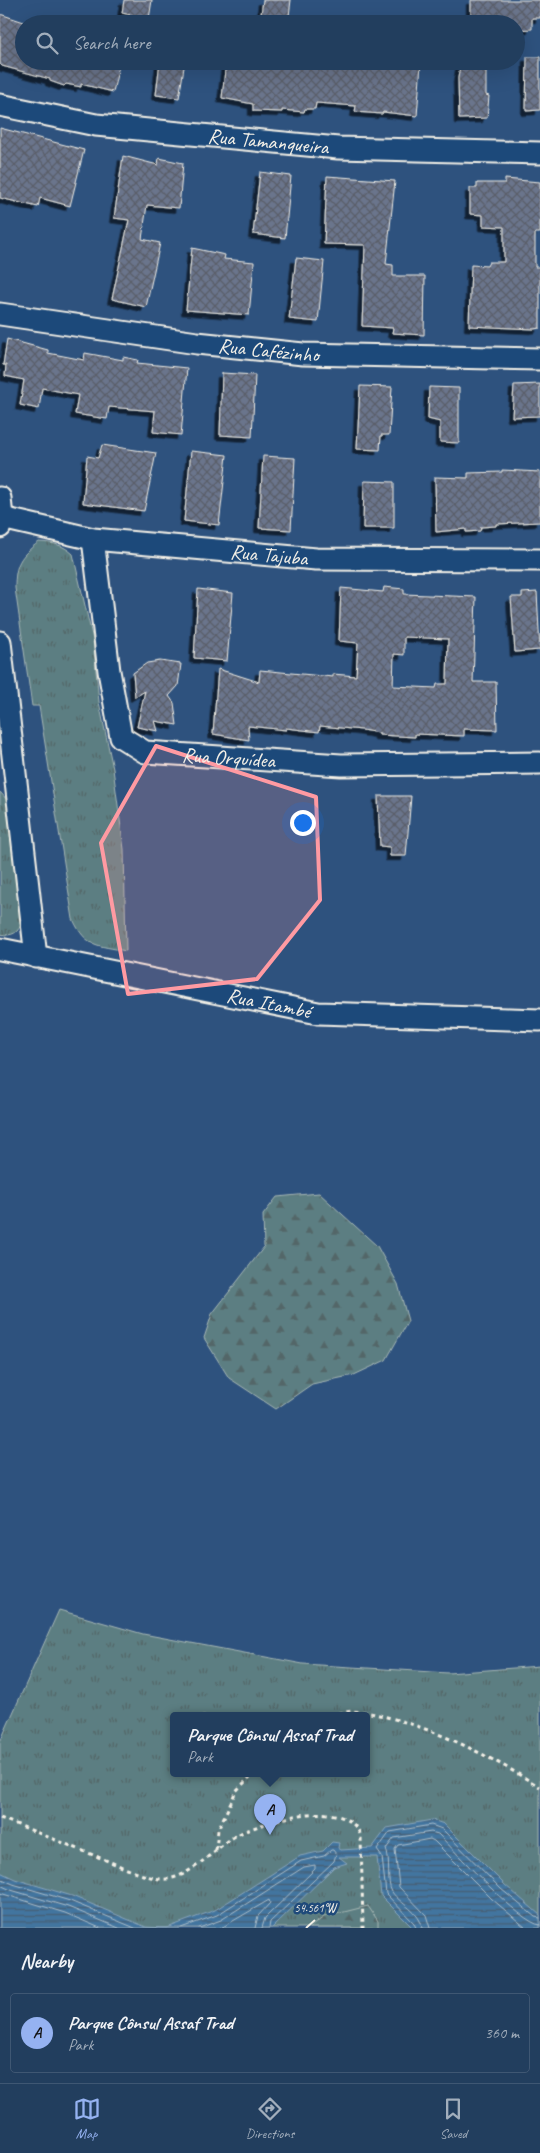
<!DOCTYPE html>
<meta charset="utf-8">
<style>
:root{--surface:#223e5e;--page:#2a4564;--text:#f1f3f6;--muted:#a2aebc;--line:#3f5773;--accent:#95b2f1}
body{margin:0;font-family:Caveat,sans-serif;background:var(--page);color:var(--text)}
.you{position:absolute;left:302px;top:822px;width:18px;height:18px;margin:-12px;border:4px solid #fff;border-radius:50%;background:#1a73e8;box-shadow:0 0 0 8px #1a73e833}
.badge{display:grid;place-items:center;width:32px;height:32px;border-radius:50%;background:var(--accent);color:#111;font-size:16px;font-weight:700}
.pin{position:absolute;translate:-50% -41px;filter:drop-shadow(0 1px 2px #0008)}
.pin::after{content:'';position:absolute;top:26px;width:18px;height:15px;background:inherit;clip-path:polygon(0 0,100% 0,50% 100%)}
.popup{position:absolute;left:170px;top:1712px;width:200px;height:65px;box-sizing:border-box;display:grid;place-content:center;border-radius:5px;background:var(--surface);filter:drop-shadow(0 1px 4px #0005);font-size:16px;white-space:nowrap;color:var(--muted)}
.popup b{font-size:19px;color:var(--text)}
.popup::after{content:'';position:absolute;left:50%;top:100%;margin-left:-10px;border:10px solid transparent;border-top-color:var(--surface)}
.list{margin:0;padding:0;list-style:none}
h2{display:flex;justify-content:space-between;align-items:center;height:65px;margin:0;padding:0 20px;font-size:21px}
h2 small{font-size:16px;font-weight:400;color:var(--muted)}
.list li{display:grid;grid-template-columns:32px 1fr auto;gap:15px;align-items:center;box-sizing:border-box;height:80px;margin:0 10px 10px;padding:0 10px;border:1px solid var(--line);border-radius:5px}
.list b{display:block;font-size:19px;white-space:nowrap}
.list p{margin:0;font-size:16px;white-space:nowrap;color:var(--muted)}
.list em{font-size:16px;font-style:normal;color:var(--muted)}
.icon{flex:none;width:28px;height:28px;fill:none;stroke:currentColor;stroke-width:2;stroke-linecap:round;stroke-linejoin:round}
.map{position:relative;flex:none;width:540px;height:1928px;overflow:hidden}
.search{position:absolute;background:var(--surface);box-shadow:0 5px 20px #0002;left:15px;right:15px;top:15px;height:55px;display:flex;align-items:center;gap:12px;box-sizing:border-box;padding:0 18px;border-radius:28px;color:var(--muted);font-size:19px}
.sheet{height:155px;background:var(--surface)}
nav{display:flex;justify-content:space-around;align-items:center;box-sizing:border-box;height:70px;border-top:1px solid var(--line);background:var(--surface);font-size:14px;color:var(--muted)}
nav a{display:grid;justify-items:center;gap:2px}
nav .on{color:var(--accent)}
.map>svg:first-child{display:block}
.grass{fill:url(#grass-tufts);stroke:#a8b8b5;fill-rule:evenodd}
.forest{fill:url(#forest-firs);stroke:#a8b8b5}
.water{fill:url(#water-rules);stroke:#89a6bc}
.lines{fill:none;stroke-linecap:round;stroke-linejoin:round}
.shore{stroke:#adbfcb;stroke-width:1}
.building{fill:url(#building-cross-hatch);stroke:#f4f1e8;fill-rule:evenodd;filter:url(#shadow)}
.minor-casing{stroke:#f4f1e8;stroke-width:25}
.path{stroke:#f4f1e8;stroke-width:3;stroke-dasharray:4 4;stroke-linecap:butt}
.minor{stroke:#1f4a7a;stroke-width:21}
.marked{fill:#ff9aa2;fill-opacity:0.2;stroke:#ff9aa2;stroke-width:4;stroke-linejoin:round}
.ticks{fill:none;stroke:#f4f1e8;stroke-width:2}
.labels{text-anchor:middle;dominant-baseline:central;stroke-width:5;stroke-linejoin:round;paint-order:stroke}
.street-label{font-size:21px;fill:#f4f1e8;stroke:#1f4a7a}
.ticks-label{font-size:12px;text-anchor:middle;fill:#f4f1e8;stroke:#1f4a7a;stroke-width:5;stroke-linejoin:round;paint-order:stroke}
</style>
<div class="map">
<svg width="540" height="1928" viewBox="0 0 540 1928">
<defs>
<pattern id="grass-tufts" width="24" height="20" patternUnits="userSpaceOnUse" patternTransform="scale(1.25)"><rect width="24" height="20" fill="#5c7e82"/><path d="M3 7l-1-3M5 7V3M7 7l1-3M15 17l-1-3M17 17v-4M19 17l1-3" fill="none" stroke="#536667"/></pattern>
<pattern id="forest-firs" width="22" height="20" patternUnits="userSpaceOnUse" patternTransform="scale(1.25)"><rect width="22" height="20" fill="#5c7e82"/><path d="M5 1l3.5 6h-7zM16 11l3.5 6h-7z" fill="#536667"/></pattern>
<pattern id="water-rules" width="6" height="5" patternUnits="userSpaceOnUse" patternTransform="scale(1.25)"><rect width="6" height="5" fill="#42749f"/><path d="M0 2.5h6" fill="none" stroke="#465e72"/></pattern>
<pattern id="building-cross-hatch" width="8" height="8" patternUnits="userSpaceOnUse" patternTransform="scale(1.25)"><rect width="8" height="8" fill="#6b748c"/><path d="M0 0l8 8M0 8l8-8" fill="none" stroke="#5a5e69"/></pattern>
<filter id="shadow"><feDropShadow dx="-4.5" dy="4.5" stdDeviation="0" flood-color="#0009"/></filter>
</defs>
<rect width="100%" height="100%" fill="#2e527e"/>
<filter id="ink" filterUnits="userSpaceOnUse"><feTurbulence type="fractalNoise" baseFrequency=".02" numOctaves="2"/><feDisplacementMap in="SourceGraphic" scale="10" xChannelSelector="R" yChannelSelector="G"/><feConvolveMatrix kernelMatrix="1 2 1 2 8 2 1 2 1" color-interpolation-filters="sRGB"/></filter>
<g filter="url(#ink)">
<g class="grass">
<path d="M39,542c14,1 23,2 34,12l20,86 6,62 14,67 11,80 2,102c-28,-6 -40,-3 -53,-32l-34,-213h-7l-17,-118c0,-24 5,-32 24,-46z"/>
<path d="M0,792l9,10 13,119c-3,12 -10,16 -22,13z"/>
<path d="M59,1610l84,24 160,30 145,9 92,-7v262h-540v-186zM174,1716h192v58h-192z"/>
</g>
<g class="forest">
<path d="M319,1193l58,53 21,38 10,37 -22,39 -32,15 -42,9 -36,25 -47,-31 -25,-40 8,-24 52,-67 -1,-32 14,-18z"/>
<path d="M368,1906l10,15v7h-69l15,-11z"/>
</g>
<path class="water" d="M432,1820l12,4 61,61 35,30v13h-127l-32,-32 -4,-39h-38l8,6 -13,4 -62,61h-272v-56l15,7 57,17 74,31 21,1 48,-18 85,-54 23,-5 9,-9 7,1 -1,5 3,2 31,-2 15,-20z"/>
<g class="lines">
<g class="shore">
<path d="M0,1878l13,6 57,17 65,27"/>
<path d="M0,1885l11,5 57,17 51,21"/>
<path d="M0,1893l65,20 35,15"/>
<path d="M181,1928l36,-13 84,-54 23,-5 7,-6h2l3,4 -2,7 -64,61 -1,6"/>
<path d="M199,1928l22,-8 83,-53 11,-2v4l-50,49 -3,10"/>
<path d="M221,1928l48,-28 1,3 -12,13 -3,12"/>
<path d="M416,1928l-2,-5 -28,-29 -4,-37 -5,-7 13,-18 41,-7 11,4 59,60 34,28 5,1"/>
<path d="M422,1928c-1,-16 -22,-24 -30,-36 -6,-10 -1,-31 -6,-43l8,-11 37,-6 7,2c17,17 83,90 102,91"/>
<path d="M430,1928l-4,-13 -27,-28 -4,-38 3,-4 32,-6 4,2 58,58 34,29"/>
</g>
</g>
<g class="building">
<path d="M124,0h28l-3,19 -27,-6z"/>
<path d="M263,0h28l-3,24 -28,-2z"/>
<path d="M471,0h69v18h-8v11l-16,1v-6h-39l-6,-2z"/>
<path d="M0,14l24,8v39h96l-7,31 -32,-8v3l-15,-3 -2,2 -14,-5v-2l-48,-13 -2,-2z"/>
<path d="M527,57h13v53l-14,1z"/>
<path d="M160,61h25l-6,37 -23,-3z"/>
<path d="M226,61h151l44,3 -4,52 -34,-4 -1,2 -27,-2 1,-6 -40,-3 -1,6h-10l-1,3 -22,-2v2l-29,-1v-7l-31,-6z"/>
<path d="M461,61l25,1v33l3,1 -2,22 -28,1 -1,-41z"/>
<path d="M0,128l84,22 -14,56 -30,-8 -2,9 -38,-9z"/>
<path d="M123,156l35,9 1,-7 24,5 -4,45 -32,-3 -5,34 18,4 -14,64 -34,-8 17,-79 -15,-2z"/>
<path d="M260,172l31,4 -6,62 -32,-4z"/>
<path d="M327,176l68,5 -9,83 7,1v11h32l-1,59 -32,-2 1,-5 -31,-2 3,-81 -41,-1z"/>
<path d="M505,179l35,3v51h-5v34h5v61l-6,1 -65,-3 2,-61 16,1 2,-4h15v-35l-21,-1v-11l-13,-1v-26h7v-5h28z"/>
<path d="M192,248l33,7 -1,4 30,3 -5,53 -63,-5z"/>
<path d="M296,258l28,3 -6,61 -29,-3z"/>
<path d="M7,339l41,11v3l36,7 1,-7 38,7v-3l15,3 -1,3 50,5 -6,67 -28,-3 2,-21 -46,-4 -2,12 -32,-5 3,-19 -36,-7 -3,21 -19,-4 4,-25 -19,-4 1,-11h-3z"/>
<path d="M222,373l33,2 -3,62 -32,-2z"/>
<path d="M540,384v32l-28,1 2,-32z"/>
<path d="M360,386l32,1 -3,48h-8l-1,15 -23,-1z"/>
<path d="M429,387l30,1v55l-19,-1v-20l-12,-3z"/>
<path d="M102,445l54,8 -12,58 -61,-8 4,-47 11,2z"/>
<path d="M191,451l36,4 -8,70 -35,-4z"/>
<path d="M263,456l32,2 -4,72 -32,-2z"/>
<path d="M502,470l38,2v50l-44,2v2l-15,1 -1,4 -14,1v-3l-30,3 -1,-55 33,1v-5l34,-1z"/>
<path d="M364,481l30,1v46h-31z"/>
<path d="M384,587l20,2v5l72,3 -3,85h23l1,48 -33,-1v7l-49,-2v3l-36,-2v-2l-17,-3 -42,-4 -1,6 -33,-4v2l-38,-4 1,14 -36,-6 5,-65 41,13 1,-12 73,7v-3l23,2 2,-33 -19,-2 2,-53 42,4zM404,637l44,2 -1,45h-10l-1,4 -43,-2 1,-32 10,1z"/>
<path d="M198,589l35,4 -6,68 -33,-3z"/>
<path d="M537,592l3,58 -25,2 -4,-55h11v-4z"/>
<path d="M160,661l21,3 -3,22 -9,10 5,7 3,22 -22,-4 3,10 -21,-4 8,-36 -10,6 -2,-24 14,-10z"/>
<path d="M378,796h33l-5,60h-16v-9l-10,-1z"/>
</g>
<g class="lines">
<g class="minor-casing">
<g id="minor">
<path id="s1" d="M0,105l96,20 242,23 202,5"/>
<path id="s2" d="M0,314l197,29 106,11 237,5"/>
<path d="M0,498l2,20 -2,9"/>
<path id="s3" d="M2,518l91,21 223,20 224,1"/>
<path id="s4" d="M93,539l16,132 12,66 24,15 196,13 199,-2"/>
<path d="M0,642l36,315"/>
<path id="s5" d="M0,949l318,64 222,7"/>
</g>
</g>
<g class="path">
<path d="M331,1716c23,-10 44,-2 67,4 51,15 96,39 142,67"/>
<path d="M0,1818c34,13 68,27 103,41 18,7 37,17 57,20 30,3 55,-34 81,-46 30,-13 104,-38 120,3l2,92"/>
<path d="M216,1850l2,-20 18,-39 17,-17"/>
</g>
<use href="#minor" class="minor"/>
</g>
</g>
<path class="marked" d="M156,746l160,51 4,103 -63,79 -129,15 -27,-151z"/>
<path class="ticks" d="M306,1928l9,-8"/>
<g class="labels">
<g class="street-label">
<text stroke="none"><textPath href="#s1" startOffset="271">Rua Tamanqueira</textPath></text>
<text stroke="none"><textPath href="#s2" startOffset="271">Rua Cafézinho</textPath></text>
<text stroke="none"><textPath href="#s3" startOffset="270">Rua Tajuba</textPath></text>
<text stroke="none"><textPath href="#s4" startOffset="312">Rua Orquídea</textPath></text>
<text stroke="none"><textPath href="#s5" startOffset="274">Rua Itambé</textPath></text>
</g>
</g>
<g class="ticks-label">
<text x="315" y="1912">54.561°W</text>
</g>
</svg>
<div class="you"></div>
<div class="pin badge" style="left:270px;top:1835px">A</div>
<div class="popup"><b>Parque Cônsul Assaf Trad</b>Park</div>
<div class="search"><svg class="icon" aria-label="search" viewBox="0 0 24 24"><circle cx="10" cy="10" r="6"/><path d="M15 15l6 6"/></svg>Search here</div>
</div>
<section class="sheet">
<h2>Nearby<small></small></h2>
<ul class="list">
<li><span class="badge">A</span><div><b>Parque Cônsul Assaf Trad</b><p>Park</p></div><em>360 m</em></li>
</ul>
</section>
<nav>
<a class="on"><svg class="icon" aria-label="map" viewBox="0 0 24 24"><path d="M3 6l6-2 6 2 6-2v14l-6 2-6-2-6 2zM9 4v14M15 6v14"/></svg>Map</a>
<a><svg class="icon" aria-label="directions" viewBox="0 0 24 24"><path d="M12 3l9 9-9 9-9-9zM9 14v-3h6M13 9l2 2-2 2"/></svg>Directions</a>
<a><svg class="icon" aria-label="saved" viewBox="0 0 24 24"><path d="M7 4h10v16l-5-4-5 4z"/></svg>Saved</a>
</nav>
